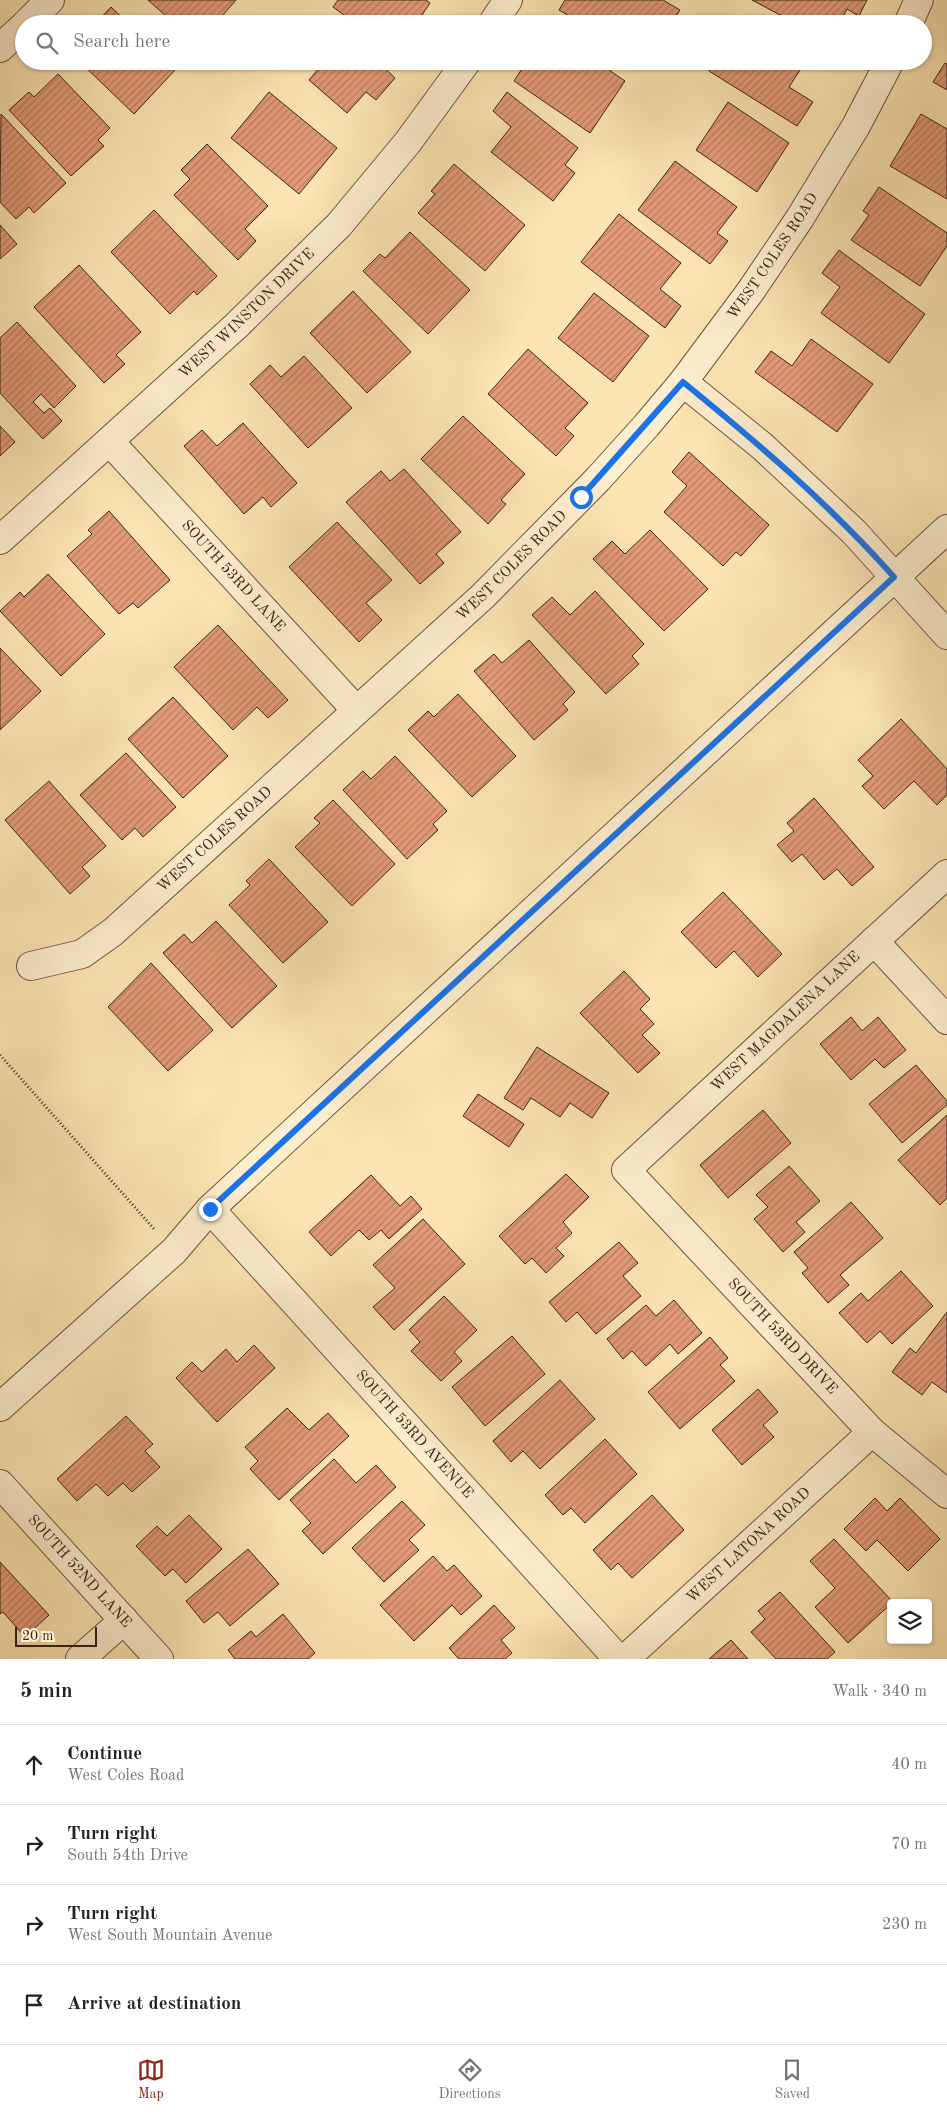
<!DOCTYPE html>
<meta charset="utf-8">
<style>
:root{--surface:#fff;--page:#f2f2f2;--text:#202124;--muted:#757577;--line:#e0e0e0;--accent:#8f2418}
body{margin:0;font-family:"Old Standard TT",serif;background:var(--page);color:var(--text)}
.controls{position:absolute;right:15px;bottom:15px;display:grid;overflow:hidden;border-radius:5px;box-shadow:0 1px 4px #0004}
.controls button{width:45px;height:45px;display:grid;place-items:center;padding:0;border:0;border-bottom:1px solid var(--line);background:var(--surface);color:var(--text);font:25px sans-serif}
.scale{position:absolute;left:15px;bottom:12px;width:82px;box-sizing:border-box;padding-left:5px;border:2px solid #3c2414;border-top:0;font-size:14px;line-height:18px;white-space:nowrap;color:#3c2414;-webkit-text-stroke:4px #fdeece;paint-order:stroke}
.stop{position:absolute;width:15px;height:15px;margin:-11px;border:4px solid #1a73e8;border-radius:50%;background:#fff}
.stop.end{background:#1a73e8;border-color:#fff;box-shadow:0 1px 5px #0008}
.list{margin:0;padding:0;list-style:none}
h2{display:flex;justify-content:space-between;align-items:center;height:65px;margin:0;padding:0 20px;font-size:21px}
h2 small{font-size:16px;font-weight:400;color:var(--muted)}
.list li{display:grid;grid-template-columns:32px 1fr auto;gap:15px;align-items:center;box-sizing:border-box;height:80px;padding:0 20px;border-top:1px solid var(--line)}
.list b{display:block;font-size:19px;white-space:nowrap}
.list p{margin:0;font-size:16px;white-space:nowrap;color:var(--muted)}
.list em{font-size:16px;font-style:normal;color:var(--muted)}
.icon{flex:none;width:28px;height:28px;fill:none;stroke:currentColor;stroke-width:2;stroke-linecap:round;stroke-linejoin:round}
.map{position:relative;flex:none;width:947px;height:1659px;overflow:hidden}
.search{position:absolute;background:var(--surface);box-shadow:0 1px 4px #0004;left:15px;right:15px;top:15px;height:55px;display:flex;align-items:center;gap:12px;box-sizing:border-box;padding:0 18px;border-radius:28px;color:var(--muted);font-size:19px}
.sheet{height:385px;background:var(--surface)}
nav{display:flex;justify-content:space-around;align-items:center;box-sizing:border-box;height:70px;border-top:1px solid var(--line);background:var(--surface);font-size:14px;color:var(--muted)}
nav a{display:grid;justify-items:center;gap:2px}
nav .on{color:var(--accent)}
.map>svg:first-child{display:block}
.building{fill:url(#building-hatch);stroke:#3c2414}
.lines{fill:none;stroke-linecap:round;stroke-linejoin:round}
.minor-casing{stroke:#6c543c;stroke-width:30}
.tertiary-casing{stroke:#6c543c;stroke-width:30}
.path{stroke:#3c2414;stroke-width:3;stroke-dasharray:1 2.5;stroke-linecap:butt}
.minor{stroke:#fdeece;stroke-width:28}
.tertiary{stroke:#fdeece;stroke-width:28}
.route{stroke:#1a73e8;stroke-width:6}
.labels{text-anchor:middle;dominant-baseline:central;stroke-width:4;stroke-linejoin:round;paint-order:stroke}
.street-label{font-size:15px;fill:#3c2414;stroke:#fdeece}
</style>
<div class="map">
<svg width="947" height="1659" viewBox="0 0 947 1659">
<defs>
<pattern id="building-hatch" width="6" height="6" patternUnits="userSpaceOnUse" patternTransform="scale(1.25)"><rect width="6" height="6" fill="#e39a77"/><path d="M-1 1l2-2M0 6l6-6M5 7l2-2" fill="none" stroke="#b97d60"/></pattern>
</defs>
<rect width="100%" height="100%" fill="#fce5b3"/>
<filter id="stains"><feTurbulence type="fractalNoise" baseFrequency=".004" numOctaves="4"/><feColorMatrix values="0 0 0 0 .2 0 0 0 0 .09 0 0 0 0 .02 0 0 0 .5 -.17"/></filter>
<radialGradient id="worn" r=".72"><stop offset=".6" stop-color="#630" stop-opacity="0"/><stop offset="1" stop-color="#630" stop-opacity=".3"/></radialGradient>
<g class="building">
<path d="M148,0h88l-21,24h-40z"/>
<path d="M338,0h88l4,3 -14,21h-60l-23,-17z"/>
<path d="M565,0h98l17,10 -9,14h-88l-24,-14z"/>
<path d="M752,0h115l-8,16 -12,-7 -8,15h-42z"/>
<path d="M111,7l18,17h-34z"/>
<path d="M79,61h89l8,8 -42,45z"/>
<path d="M325,61h52l18,17 -19,22 -10,-8 -19,21 -38,-33z"/>
<path d="M527,61h69l29,20 -35,52 -76,-52z"/>
<path d="M716,61h90l-17,26 24,15 -16,24 -88,-55z"/>
<path d="M945,63l2,1v26l-14,-8z"/>
<path d="M58,74l52,54 -12,12 6,6 -33,30 -62,-66 20,-18 5,5z"/>
<path d="M269,92l68,56 -38,46 -68,-56z"/>
<path d="M507,92l71,56 -13,17 10,8 -22,28 -62,-49 20,-25 -18,-16z"/>
<path d="M728,102l61,41 -32,49 -61,-42z"/>
<path d="M1,114l65,69 -32,30 -5,-6 -13,12 -16,-17z"/>
<path d="M921,114l26,15v70l-57,-33z"/>
<path d="M207,144l61,62 -23,23 11,12 -18,19 -64,-65 16,-16 -9,-9z"/>
<path d="M675,161l62,46 -20,26 11,8 -18,23 -72,-54z"/>
<path d="M454,164l71,61 -40,46 -67,-58 17,-19 -4,-3z"/>
<path d="M879,187l68,46v13l-27,40 -69,-46 18,-25 -6,-4z"/>
<path d="M154,210l63,66 -20,19 -3,-4 -24,23 -59,-62z"/>
<path d="M619,214l62,49 -21,26 21,17 -16,22 -84,-66z"/>
<path d="M0,225l17,19 -17,15z"/>
<path d="M410,232l60,58 -42,44 -65,-63 17,-17 5,4z"/>
<path d="M839,250l86,64 -36,49 -68,-50 19,-26 -18,-14z"/>
<path d="M79,265l62,67 -25,23 9,9 -21,19 -70,-76z"/>
<path d="M353,291l58,61 -44,41 -57,-60z"/>
<path d="M594,293l55,43 -36,46 -55,-44z"/>
<path d="M17,322l59,64 -22,22 -13,-14 -8,8 11,11 6,-5 12,13 -19,18 -43,-46v-55z"/>
<path d="M811,339l62,45 -36,48 -82,-60 16,-21 21,15z"/>
<path d="M528,349l60,54 -23,25 9,8 -18,20 -68,-62z"/>
<path d="M304,356l48,52 -44,40 -58,-64 20,-19 11,12z"/>
<path d="M463,416l62,58 -24,26 5,4 -18,20 -67,-65z"/>
<path d="M243,423l54,60 -26,24 -8,-10 -19,17 -60,-68 18,-16 15,16z"/>
<path d="M0,426l15,16 -15,14z"/>
<path d="M689,452l80,73 -28,31 -5,-4 -13,14 -59,-54 23,-26 -15,-14z"/>
<path d="M404,469l57,63 -25,22 8,9 -24,21 -74,-82 35,-31 9,10z"/>
<path d="M109,511l61,69 -32,28 -5,-5 -14,11 -52,-58 25,-22 -4,-4z"/>
<path d="M337,522l55,58 -26,23 16,17 -23,22 -70,-75z"/>
<path d="M650,530l58,59 -44,42 -71,-72 19,-18 13,13z"/>
<path d="M48,574l57,60 -44,42 -61,-65 20,-19 4,5z"/>
<path d="M595,591l49,53 -12,12 7,8 -33,30 -74,-79 20,-18 18,18z"/>
<path d="M218,625l70,75 -20,18 -11,-11 -24,23 -59,-63z"/>
<path d="M529,640l46,52 -12,12 5,6 -34,30 -60,-69 20,-17 8,9z"/>
<path d="M0,648l41,43 -41,39z"/>
<path d="M458,694l58,62 -44,41 -64,-67 20,-19 6,6z"/>
<path d="M173,697l55,59 -45,42 -55,-59z"/>
<path d="M901,719l46,50v26l-10,10 -23,-24 -30,28 -22,-23 11,-10 -15,-16z"/>
<path d="M126,753l50,54 -33,30 -8,-9 -13,12 -42,-45z"/>
<path d="M395,756l52,55 -14,13 5,6 -31,29 -64,-69 20,-19 8,8z"/>
<path d="M49,781l57,65 -24,21 8,9 -20,18 -65,-74z"/>
<path d="M814,798l60,69 -22,19 -15,-17 -13,11 -22,-26 -10,8 -15,-17 17,-14 -7,-8z"/>
<path d="M333,800l62,64 -43,42 -57,-59 25,-24 -6,-5z"/>
<path d="M269,859l59,63 -45,41 -54,-58 21,-20 -4,-4z"/>
<path d="M723,892l59,62 -24,23 -24,-26 -18,17 -35,-36z"/>
<path d="M216,921l61,65 -45,42 -69,-75 21,-19 8,9z"/>
<path d="M151,963l62,67 -45,41 -60,-64z"/>
<path d="M624,971l26,28 -10,10 14,15 -12,11 18,18 -22,20 -58,-60z"/>
<path d="M851,1017l11,14 16,-14 28,33 -22,18 -9,-9 -24,21 -31,-36z"/>
<path d="M537,1047l72,46 -17,25 -22,-15 -10,14 -29,-19 -8,12 -19,-12z"/>
<path d="M916,1065l31,36v4l-45,38 -33,-39z"/>
<path d="M478,1094l46,30 -15,23 -46,-31z"/>
<path d="M763,1110l28,33 -63,55 -28,-33z"/>
<path d="M947,1115v83l-7,7 -42,-45z"/>
<path d="M789,1166l31,35 -24,21 9,10 -22,20 -29,-33 14,-12 -12,-12z"/>
<path d="M566,1174l23,23 -26,25 9,11 -16,15 8,8 -18,17 -14,-15 -7,6 -26,-28z"/>
<path d="M371,1175l29,31 11,-10 11,13 -33,30 -8,-9 -12,10 -10,-10 -28,26 -22,-24z"/>
<path d="M851,1202l32,36 -43,37 9,10 -21,18 -26,-30 6,-5 -14,-16z"/>
<path d="M423,1219l42,45 -71,66 -21,-23 22,-19 -22,-23z"/>
<path d="M619,1242l19,21 -15,13 18,20 -45,38 -19,-22 -11,10 -17,-20z"/>
<path d="M901,1271l32,35 -41,38 -12,-13 -13,12 -28,-30 22,-20 7,8z"/>
<path d="M444,1296l33,34 -23,22 8,9 -21,20 -30,-30 9,-9 -11,-12z"/>
<path d="M674,1300l28,33 -24,21 -8,-10 -24,22 -14,-15 -9,8 -16,-20 39,-34 10,11z"/>
<path d="M947,1312v81l-15,-11 -10,13 -30,-23 18,-24 6,5z"/>
<path d="M512,1336l33,38 -60,52 -33,-39z"/>
<path d="M710,1337l18,21 -8,7 15,16 -55,48 -32,-37z"/>
<path d="M254,1345l21,23 -58,54 -41,-44 16,-16 10,10 24,-23 11,13z"/>
<path d="M560,1380l35,39 -55,50 -17,-18 -12,11 -18,-21z"/>
<path d="M758,1389l20,23 -15,13 11,12 -32,28 -30,-35z"/>
<path d="M287,1408l22,22 19,-17 21,23 -70,64 -29,-31 8,-8 -13,-14z"/>
<path d="M126,1416l27,28 -8,7 15,16 -28,25 -9,-9 -15,13 -12,-12 -19,17 -20,-22z"/>
<path d="M605,1439l32,35 -52,49 -14,-15 -8,7 -18,-20z"/>
<path d="M334,1459l22,24 20,-18 20,22 -73,67 -21,-23 9,-8 -21,-23z"/>
<path d="M652,1495l32,35 -52,48 -14,-15 -7,7 -18,-20z"/>
<path d="M875,1498l12,13 13,-13 40,41 -32,32 -31,-31 -11,11 -22,-22z"/>
<path d="M402,1501l23,24 -16,15 10,10 -35,32 -32,-34z"/>
<path d="M189,1515l33,34 -36,34 -13,-14 -8,7 -29,-30 21,-20 10,10z"/>
<path d="M834,1539l59,63 -45,41 -33,-36 20,-19 -25,-27z"/>
<path d="M248,1549l31,35 -49,42 -12,-14 -14,11 -18,-22z"/>
<path d="M433,1556l14,15 7,-6 28,31 -21,19 -9,-10 -38,36 -34,-36z"/>
<path d="M0,1562l49,53 -24,22 -22,-25 -3,2z"/>
<path d="M780,1592l55,60 -8,7h-51l-25,-27 14,-13 -7,-8z"/>
<path d="M494,1605l21,23 -14,12 11,13 -7,6h-46l-10,-11z"/>
<path d="M283,1614l32,39 -7,6h-73l-7,-9 23,-19 5,6z"/>
<path d="M731,1640l17,19h-39z"/>
</g>
<g class="lines">
<g class="minor-casing">
<g id="minor">
<path d="M26,24l24,-24"/>
<path d="M492,24l16,-24"/>
<path d="M908,24l11,-24"/>
<path d="M0,48l24,-22"/>
<path d="M683,382l79,64 92,86 93,103"/>
<path id="s1" d="M110,442l246,268"/>
<path id="s2" d="M0,540l236,-214 103,-101 69,-83 59,-81"/>
<path id="s3" d="M947,874l-321,296 246,262 75,62"/>
<path d="M874,941l73,79"/>
<path id="s4" d="M31,966l51,-12 31,-22 370,-336 115,-117 48,-53 37,-44 67,-90 50,-74 56,-92 34,-65"/>
<path id="s5" d="M210,1209l408,450"/>
<path id="s6" d="M0,1484l159,175"/>
<path d="M80,1659l44,-39"/>
<path id="s7" d="M625,1659l247,-227"/>
</g>
</g>
<g class="tertiary-casing">
<path id="tertiary" d="M0,1407l174,-156 36,-42 737,-680"/>
</g>
<path class="path" d="M0,1055l155,175"/>
<use href="#minor" class="minor"/>
<use href="#tertiary" class="tertiary"/>
</g>
<g class="lines">
<path class="route" d="M210,1209l684,-632c-65,-73 -135,-133 -211,-195l-102,115"/>
</g>
<g class="labels">
<g class="street-label">
<text stroke="none"><textPath href="#s4" startOffset="1038">WEST COLES ROAD</textPath></text>
<text stroke="none"><textPath href="#s2" startOffset="335">WEST WINSTON DRIVE</textPath></text>
<text stroke="none"><textPath href="#s4" startOffset="632">WEST COLES ROAD</textPath></text>
<text stroke="none"><textPath href="#s1" startOffset="182">SOUTH 53RD LANE</textPath></text>
<text stroke="none"><textPath href="#s4" startOffset="228">WEST COLES ROAD</textPath></text>
<text transform="translate(786 1022) rotate(-43)">WEST MAGDALENA LANE</text>
<text stroke="none"><textPath href="#s3" startOffset="665">SOUTH 53RD DRIVE</textPath></text>
<text stroke="none"><textPath href="#s5" startOffset="304">SOUTH 53RD AVENUE</textPath></text>
<text stroke="none"><textPath href="#s7" startOffset="168">WEST LATONA ROAD</textPath></text>
<text stroke="none"><textPath href="#s6" startOffset="118">SOUTH 52ND LANE</textPath></text>
</g>
</g>
<rect width="100%" height="100%" filter="url(#stains)"/>
<rect width="100%" height="100%" fill="url(#worn)"/>
</svg>
<div class="controls">
<button><svg class="icon" aria-label="layers" viewBox="0 0 24 24"><path d="M12 4l9 5-9 5-9-5zM3 14l9 5 9-5"/></svg></button>
</div>
<div class="scale">20 m</div>
<div class="stop" style="left:581px;top:497px"></div>
<div class="stop end" style="left:210px;top:1209px"></div>
<div class="search"><svg class="icon" aria-label="search" viewBox="0 0 24 24"><circle cx="10" cy="10" r="6"/><path d="M15 15l6 6"/></svg>Search here</div>
</div>
<section class="sheet">
<h2>5 min<small>Walk · 340 m</small></h2>
<ul class="list">
<li><svg class="icon" aria-label="ahead" viewBox="0 0 24 24"><path d="M12 20V5M6 11l6-6 6 6"/></svg><div><b>Continue</b><p>West Coles Road</p></div><em>40 m</em></li>
<li><svg class="icon" aria-label="right" viewBox="0 0 24 24"><path d="M7 20v-9h11M14 6l5 5-5 5"/></svg><div><b>Turn right</b><p>South 54th Drive</p></div><em>70 m</em></li>
<li><svg class="icon" aria-label="right" viewBox="0 0 24 24"><path d="M7 20v-9h11M14 6l5 5-5 5"/></svg><div><b>Turn right</b><p>West South Mountain Avenue</p></div><em>230 m</em></li>
<li><svg class="icon" aria-label="arrive" viewBox="0 0 24 24"><path d="M6 21V4h12l-3 4 3 4H6"/></svg><div><b>Arrive at destination</b></div></li>
</ul>
</section>
<nav>
<a class="on"><svg class="icon" aria-label="map" viewBox="0 0 24 24"><path d="M3 6l6-2 6 2 6-2v14l-6 2-6-2-6 2zM9 4v14M15 6v14"/></svg>Map</a>
<a><svg class="icon" aria-label="directions" viewBox="0 0 24 24"><path d="M12 3l9 9-9 9-9-9zM9 14v-3h6M13 9l2 2-2 2"/></svg>Directions</a>
<a><svg class="icon" aria-label="saved" viewBox="0 0 24 24"><path d="M7 4h10v16l-5-4-5 4z"/></svg>Saved</a>
</nav>
